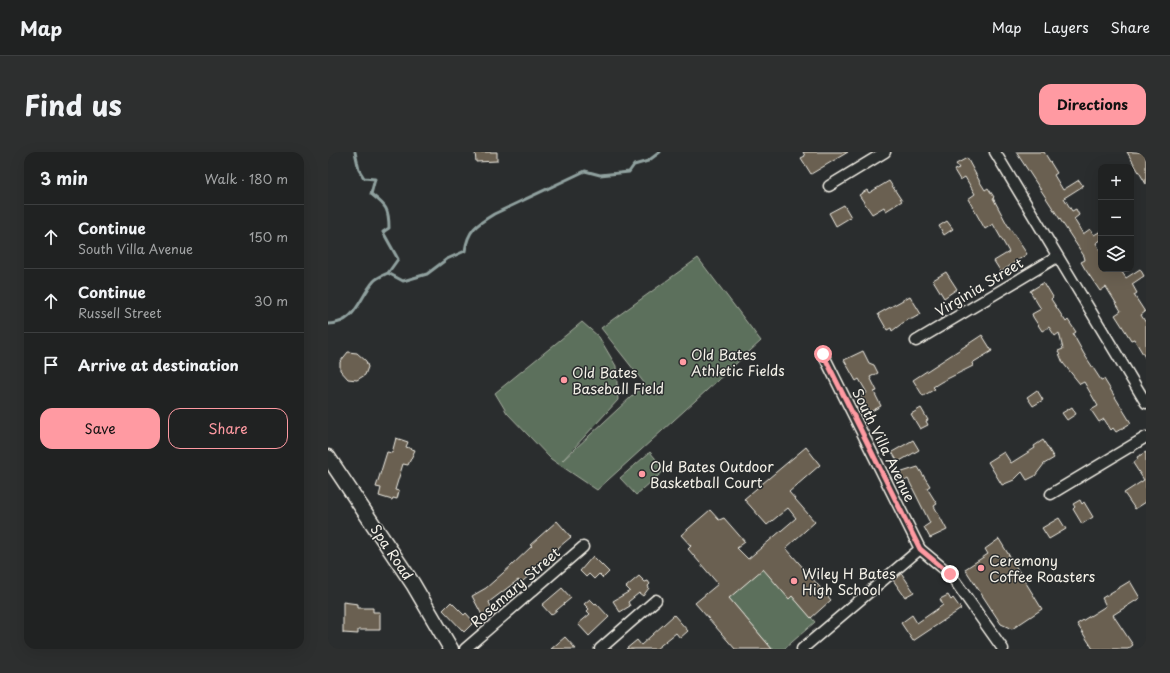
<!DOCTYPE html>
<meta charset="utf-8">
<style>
:root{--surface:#202222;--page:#2d2f2f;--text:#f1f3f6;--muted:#a2a4a5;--line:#3d3f40;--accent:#ff9aa2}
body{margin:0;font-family:"Playpen Sans",sans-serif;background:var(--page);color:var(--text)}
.controls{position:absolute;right:12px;top:12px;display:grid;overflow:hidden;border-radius:8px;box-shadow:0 4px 16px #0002}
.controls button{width:36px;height:36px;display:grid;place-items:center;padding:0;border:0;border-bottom:1px solid var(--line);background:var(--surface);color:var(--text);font:20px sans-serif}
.stop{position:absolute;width:12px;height:12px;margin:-9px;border:3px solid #ff9aa2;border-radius:50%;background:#fff}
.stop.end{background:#ff9aa2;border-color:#fff;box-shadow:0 1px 4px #0008}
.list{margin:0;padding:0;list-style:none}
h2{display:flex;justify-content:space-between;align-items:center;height:52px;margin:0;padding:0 16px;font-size:17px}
h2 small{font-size:13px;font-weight:400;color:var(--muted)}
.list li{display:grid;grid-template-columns:26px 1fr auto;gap:12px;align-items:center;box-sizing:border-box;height:64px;padding:0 16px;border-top:1px solid var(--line)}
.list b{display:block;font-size:15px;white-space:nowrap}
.list p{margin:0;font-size:13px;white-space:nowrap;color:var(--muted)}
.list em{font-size:13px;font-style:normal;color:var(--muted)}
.actions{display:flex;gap:8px;padding:12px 16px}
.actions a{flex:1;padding:9px 0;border:1px solid var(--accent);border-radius:12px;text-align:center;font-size:14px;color:var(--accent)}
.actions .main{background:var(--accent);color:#111}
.icon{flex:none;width:22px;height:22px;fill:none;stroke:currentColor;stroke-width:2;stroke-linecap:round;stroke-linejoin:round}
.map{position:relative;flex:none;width:818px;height:497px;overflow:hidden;border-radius:12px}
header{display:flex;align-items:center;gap:24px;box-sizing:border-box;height:56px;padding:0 20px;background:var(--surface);border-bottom:1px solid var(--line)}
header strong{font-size:19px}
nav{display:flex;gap:22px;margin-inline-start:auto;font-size:14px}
.intro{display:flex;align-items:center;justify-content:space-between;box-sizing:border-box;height:96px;padding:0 24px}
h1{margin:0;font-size:28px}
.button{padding:10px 18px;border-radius:12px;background:var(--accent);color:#111;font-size:14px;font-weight:700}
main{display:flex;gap:24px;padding:0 24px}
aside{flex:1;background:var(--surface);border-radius:12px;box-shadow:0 4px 16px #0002}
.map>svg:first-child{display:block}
.green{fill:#5b705b;stroke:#a8b0a2}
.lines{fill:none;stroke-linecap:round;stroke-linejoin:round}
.stream{stroke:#90a19f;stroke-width:3}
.building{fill:#6a6051;stroke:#f4f1e8}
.minor-casing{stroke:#f4f1e8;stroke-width:13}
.secondary-casing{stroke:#f4f1e8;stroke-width:17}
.minor{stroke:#2a2d2e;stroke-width:10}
.secondary{stroke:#2a2d2e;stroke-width:14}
.route{stroke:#ff9aa2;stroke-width:5}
.poi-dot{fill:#ff9aa2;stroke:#2a2d2e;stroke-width:1.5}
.labels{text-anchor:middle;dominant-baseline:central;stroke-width:3;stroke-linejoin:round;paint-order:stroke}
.street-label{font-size:14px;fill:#f4f1e8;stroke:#2a2d2e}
.poi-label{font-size:14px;fill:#f4f1e8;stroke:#2a2d2e;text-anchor:start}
</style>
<header>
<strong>Map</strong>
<nav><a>Map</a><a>Layers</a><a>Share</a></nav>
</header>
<div class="intro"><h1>Find us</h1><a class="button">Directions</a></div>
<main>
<aside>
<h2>3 min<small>Walk · 180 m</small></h2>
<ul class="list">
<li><svg class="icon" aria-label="ahead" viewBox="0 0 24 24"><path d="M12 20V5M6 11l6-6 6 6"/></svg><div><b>Continue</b><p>South Villa Avenue</p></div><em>150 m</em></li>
<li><svg class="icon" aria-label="ahead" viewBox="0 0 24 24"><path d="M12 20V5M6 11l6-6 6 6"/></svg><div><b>Continue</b><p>Russell Street</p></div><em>30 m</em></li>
<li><svg class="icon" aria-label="arrive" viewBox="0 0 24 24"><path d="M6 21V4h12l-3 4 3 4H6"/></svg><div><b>Arrive at destination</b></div></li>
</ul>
<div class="actions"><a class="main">Save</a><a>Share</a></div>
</aside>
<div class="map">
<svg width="818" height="497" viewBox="0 0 818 497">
<rect width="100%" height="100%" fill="#2a2d2e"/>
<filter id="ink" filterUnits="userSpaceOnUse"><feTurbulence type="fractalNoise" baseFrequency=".025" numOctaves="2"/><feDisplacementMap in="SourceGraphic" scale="8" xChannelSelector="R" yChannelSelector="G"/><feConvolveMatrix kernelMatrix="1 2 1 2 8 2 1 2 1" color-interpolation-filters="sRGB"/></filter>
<g filter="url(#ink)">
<g class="green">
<path d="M370,106l63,83 -164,149 -46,-31 -44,-46 -12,-20 87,-71 17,15 17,29 2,34 -56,61 83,-77 -44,-56z"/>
<path d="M322,300l15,18 -29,25 -16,-17z"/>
<path d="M438,414l23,32 3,-2 23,26 -31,27h-12l-43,-51z"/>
</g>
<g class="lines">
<g class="stream">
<path d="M27,0l4,18 5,8 11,1 -4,15c15,12 18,14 18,34l-6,4 15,27 -10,14"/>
<path d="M0,172c28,0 31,-26 46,-43 4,-4 10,-6 14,-8l15,8 24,-7 20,-15 18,-8c3,-21 11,-26 29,-37l91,-43 15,4 29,-3 5,-7 14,-4 12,-9"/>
</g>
</g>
<g class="building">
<path d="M147,0h22v9l-21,1z"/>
<path d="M475,0h45l-37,22 -10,-16 4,-2z"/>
<path d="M688,0h28l13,21 -3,2 9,15 16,-10 4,6 -19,12 8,13 4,-2 3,6 -5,4 9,15 7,-5 4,6 7,-4v9l-5,3 5,9v17h19l6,9 14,-9 4,7 -12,8 5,9 -3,2 11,17 -4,3 5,8v36l-12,-20 -3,1 -16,-25 6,-4 -15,-24 -6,4 -15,-22 -4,-7 4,-2 -1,-4z"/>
<path d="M799,0h19v32z"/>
<path d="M639,6l13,24 5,8 3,-2 6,9 -1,1 14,26 20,30 -26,18 -7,-11 15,-9 -16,-28 -8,5 -17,-30 7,-5 -10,-17 -5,3 -6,-10 5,-2 -3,-4z"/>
<path d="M561,29l13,20 -16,10 -2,-4 -12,7 -13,-19 8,-5 2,3z"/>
<path d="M516,53l7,12 -15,9 -7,-13z"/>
<path d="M619,69l6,8 -9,6 -5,-9z"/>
<path d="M618,120l11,17 -13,9 -11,-18z"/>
<path d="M715,131l3,5 1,-1 6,10 -2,2 15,23 2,-2 8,12 -3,2 11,20 17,26 3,-1 27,44 -15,9 -3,-4 -2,2 -7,-11 -5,3 -8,-12 7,-4 -14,-24 -4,2 -17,-21 -5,-12 5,-2 -4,-16 -4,3 -6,-9 -7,4 -9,-14 -1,-3 9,-5 -11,-18z"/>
<path d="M582,144l11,18 -9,5h-4l-16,12 -1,-3 -4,2 -9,-16z"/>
<path d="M654,183l10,16 -20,12 1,3 -32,16 -8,5 2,2 -12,7 -10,-16z"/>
<path d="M535,199l6,12 5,2 4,8 -8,4 7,14 -3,1 7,14 -13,7 -7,-17 6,-3 -8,-14 -3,2 -12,-21z"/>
<path d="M20,200l9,1 9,8 2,6 -3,8 -8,5 -9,-1 -8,-9v-8z"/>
<path d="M709,238l6,10 -10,6 -6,-9z"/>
<path d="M744,255l4,7 -9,6 -5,-7z"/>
<path d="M593,256l7,12 -2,1 2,4 -8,4 -9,-15z"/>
<path d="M68,286l12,4 -2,5 9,3 -7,15 -5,-1 -8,26 4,1 -2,8 -4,-1 -1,2 -13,-4 2,-8 -5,-1 11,-35 5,1z"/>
<path d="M585,288l6,10 -21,12 -6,-10z"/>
<path d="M715,288l11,18 -10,6 -9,12 -8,4 -5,-8 -8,8 -12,5 -14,-23 16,-10 7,11 24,-15 -1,-2z"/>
<path d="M478,295l14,18 -31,27 26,30 -29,26 45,52 -20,18 -19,-22 -3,3 -26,-30 -34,29 43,51h-37l-40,-46 23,-19 -30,-35 3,-3 -10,-11 29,-25 9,10 5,-2 21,24 -8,6 11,11 48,-41 -8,-10 -21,17 -23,-26z"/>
<path d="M818,300v50l-11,7 -11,-16 20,-13 -11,-17 5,-4 -1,-2z"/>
<path d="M590,315l12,19 -3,2 10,16 -3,2 13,24 -17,8 -6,-11 6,-4 -22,-44 -7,4 -5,-9z"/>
<path d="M752,348l2,4 2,-2 9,15 -11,7 -9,-15 2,-2 -2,-3z"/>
<path d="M731,366l7,11 -17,10 -7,-11z"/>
<path d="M229,369l14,16 -31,26 1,2 -19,17 -4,-2 -29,22 4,10 -8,5 -3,-2 -10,-19 14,-8 25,-22 21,-20 -2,-1z"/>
<path d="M671,387l43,70 -30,20 -11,-5 -36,-55 23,-15 -3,-5z"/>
<path d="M265,404l16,16 -6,6 -4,-4 -5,5 -5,-5 -3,3 -6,-6z"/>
<path d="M574,422l12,18 -9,5 -12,-17z"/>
<path d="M311,424l6,6 3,-1 2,3 -2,2 1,2 -6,8 -4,-3 -11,9 2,4 -10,6 -7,-11 17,-10 -4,-4z"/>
<path d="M802,429l10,17 -27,17 20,30 -5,4h-35l-16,-25 29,-18 -4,-8z"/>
<path d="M234,436l9,10 -20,17 -9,-10z"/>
<path d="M620,443l3,5 2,-2 8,11 -48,32 -12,-18 11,-8 5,8 26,-18 -3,-6z"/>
<path d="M262,447l5,5 1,-1 13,14 -20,19 -11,-12 12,-10 -3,-3 2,-2 -5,-5z"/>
<path d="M15,450l15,2v4h15v4h7v18h-22v4l-15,-1z"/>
<path d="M123,450l13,13 2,-2 8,9 -10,10 -21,-22z"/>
<path d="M346,463l14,16 -8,7 -4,-5 -20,16h-30l11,-9 4,5z"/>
<path d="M237,485l11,12h-25z"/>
</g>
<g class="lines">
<g class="minor-casing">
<g id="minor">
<path d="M667,0l151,251"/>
<path d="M501,34l56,-34"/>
<path d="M588,189l141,-84"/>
<path d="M495,202l97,195 30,25 53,75"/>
<path d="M723,342l95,-57"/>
<path d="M137,497l118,-102"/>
<path d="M272,497l56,-49"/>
<path d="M474,497l118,-100"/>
</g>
</g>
<g class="secondary-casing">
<path id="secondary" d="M0,305l85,127 38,65"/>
</g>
<use href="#minor" class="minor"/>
<use href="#secondary" class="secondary"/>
</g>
</g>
<g class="lines" filter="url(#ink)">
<path class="route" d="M495,202l97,195 30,25"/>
</g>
<g class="poi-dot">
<circle cx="355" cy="210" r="4"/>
<circle cx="236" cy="228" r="4"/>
<circle cx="314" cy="322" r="4"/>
<circle cx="653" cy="416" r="4"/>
<circle cx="466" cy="429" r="4"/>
</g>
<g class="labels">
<g class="street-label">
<text transform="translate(651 135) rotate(-31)">Virginia Street</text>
<text transform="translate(556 293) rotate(64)">South Villa Avenue</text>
<text transform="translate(64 400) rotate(56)">Spa Road</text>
<text transform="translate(187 435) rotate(-41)">Rosemary Street</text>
</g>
<g class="poi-label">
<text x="363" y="202">Old Bates<tspan x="363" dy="16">Athletic Fields</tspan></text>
<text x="244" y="220">Old Bates<tspan x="244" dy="16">Baseball Field</tspan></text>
<text x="322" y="314">Old Bates Outdoor<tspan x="322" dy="16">Basketball Court</tspan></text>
<text x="661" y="408">Ceremony<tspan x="661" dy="16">Coffee Roasters</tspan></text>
<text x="474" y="421">Wiley H Bates<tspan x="474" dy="16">High School</tspan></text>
</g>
</g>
</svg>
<div class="controls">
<button>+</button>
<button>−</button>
<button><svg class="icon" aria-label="layers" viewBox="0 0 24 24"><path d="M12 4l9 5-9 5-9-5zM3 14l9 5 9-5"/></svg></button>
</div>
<div class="stop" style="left:495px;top:202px"></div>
<div class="stop end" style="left:622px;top:422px"></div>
</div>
</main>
